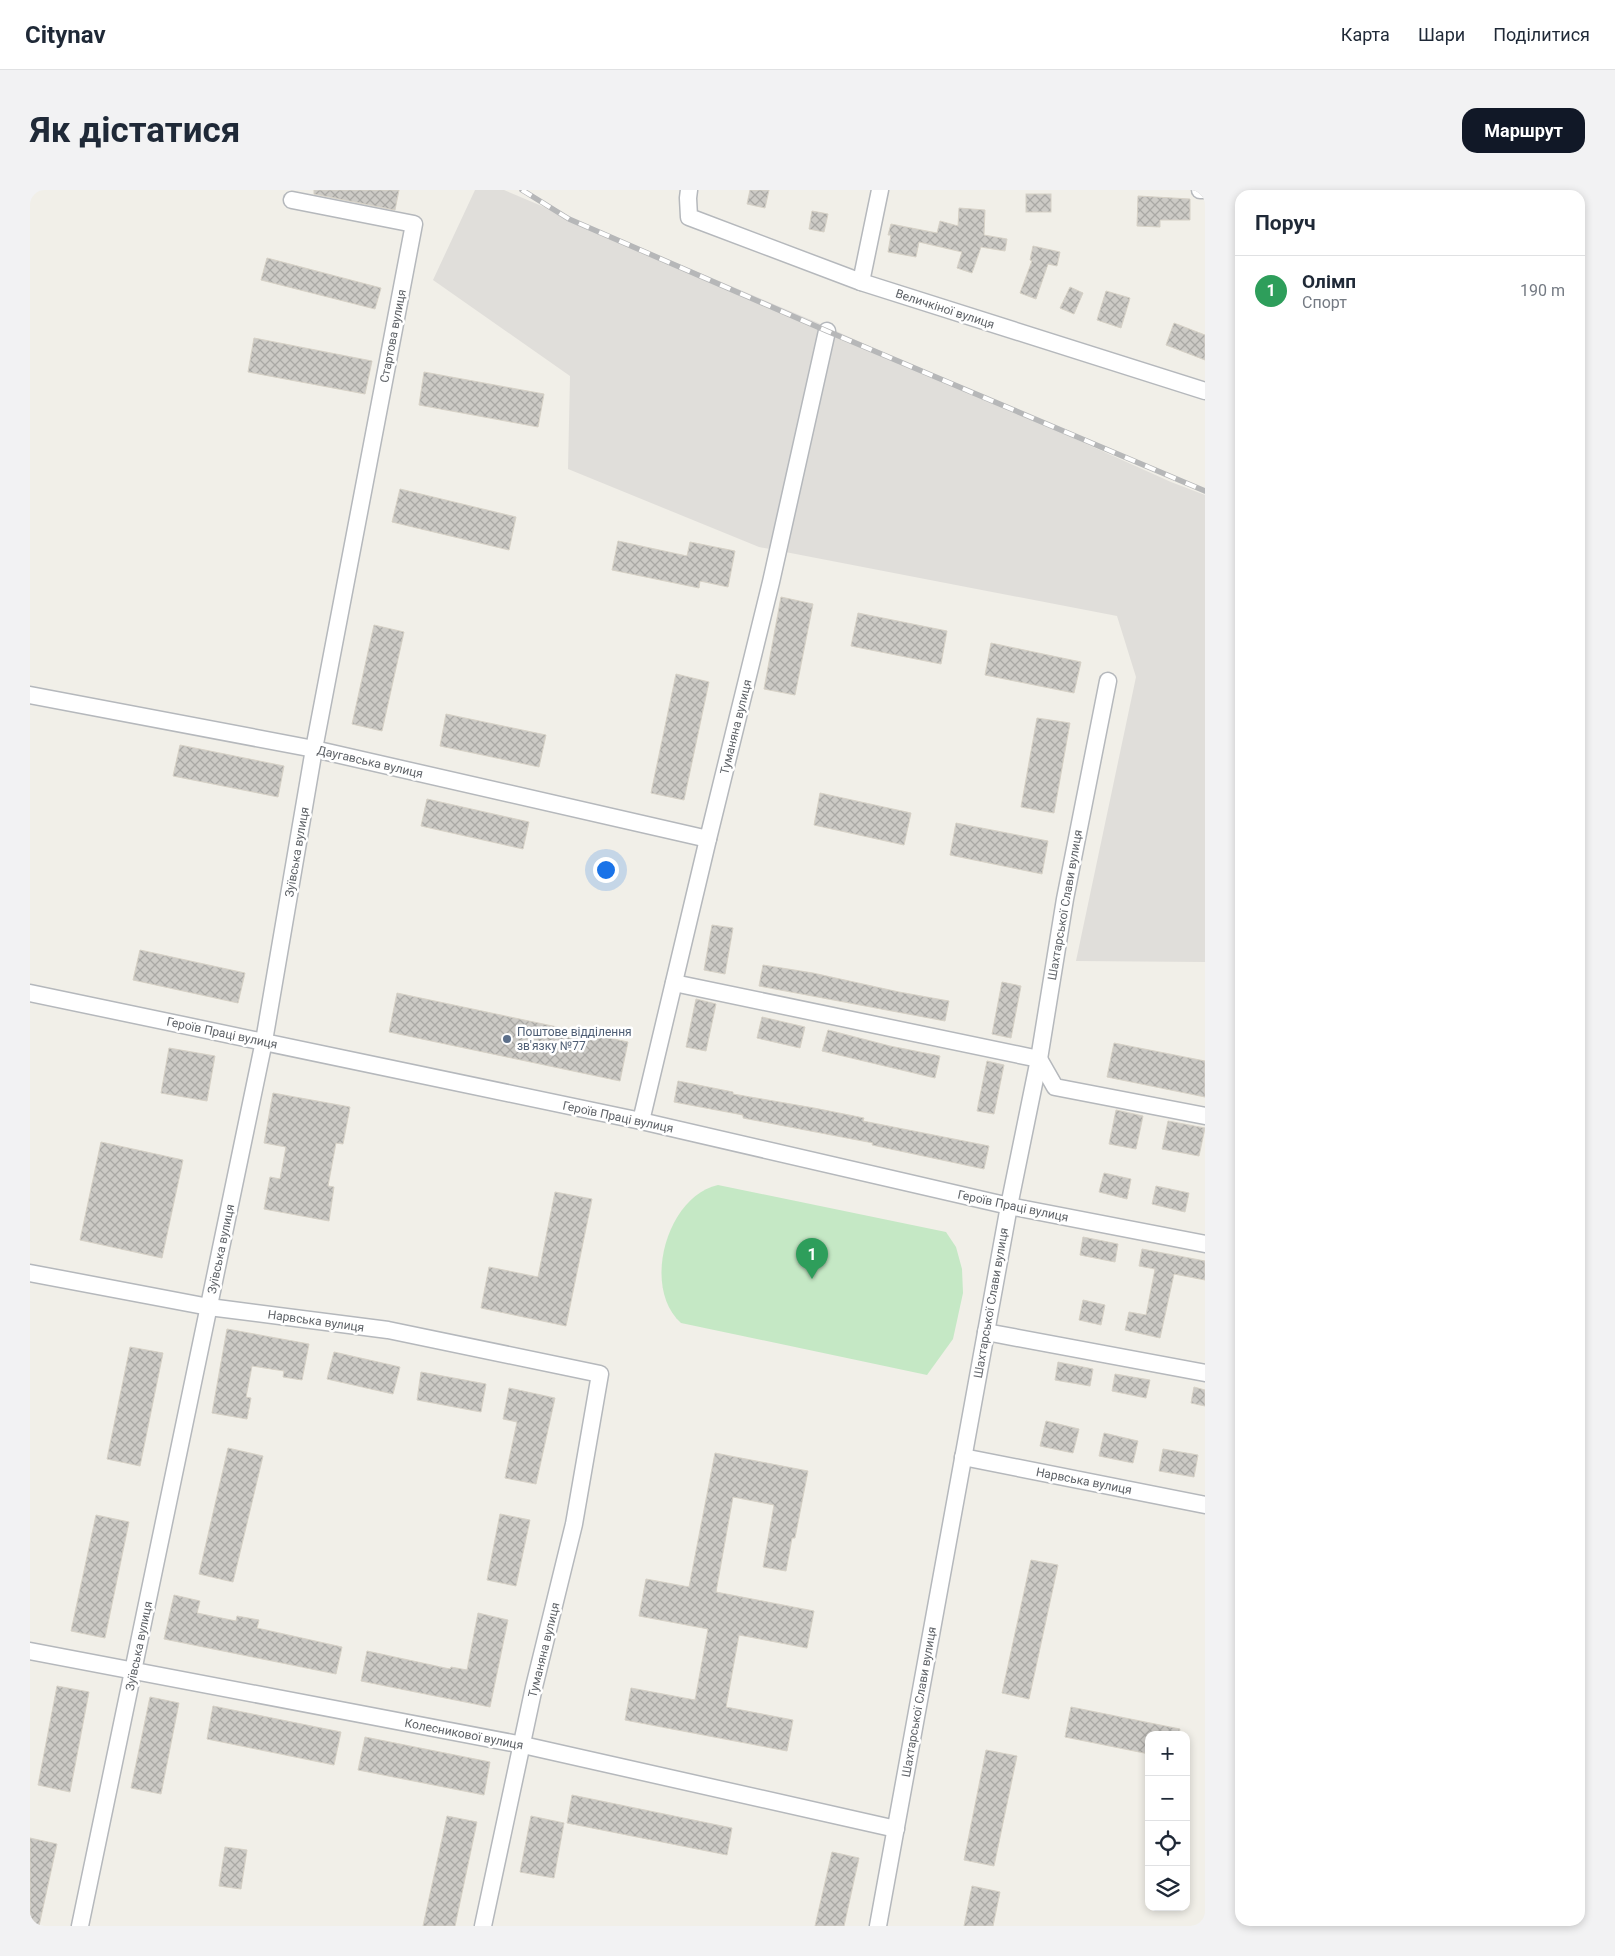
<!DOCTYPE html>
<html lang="uk">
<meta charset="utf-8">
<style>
:root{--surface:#fff;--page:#f2f2f3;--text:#1f2937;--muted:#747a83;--line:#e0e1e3;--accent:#111827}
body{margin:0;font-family:Roboto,sans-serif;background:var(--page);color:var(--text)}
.controls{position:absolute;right:15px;bottom:15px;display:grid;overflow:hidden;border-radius:10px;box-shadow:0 2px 8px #0003}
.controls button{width:45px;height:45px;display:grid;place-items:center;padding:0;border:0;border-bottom:1px solid var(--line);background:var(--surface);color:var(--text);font:25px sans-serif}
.you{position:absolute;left:575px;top:679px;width:18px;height:18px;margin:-12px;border:4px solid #fff;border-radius:50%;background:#1a73e8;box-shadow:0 0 0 8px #1a73e833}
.badge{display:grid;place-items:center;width:32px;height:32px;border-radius:50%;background:var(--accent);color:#fff;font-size:16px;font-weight:700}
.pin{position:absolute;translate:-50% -41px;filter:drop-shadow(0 1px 2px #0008)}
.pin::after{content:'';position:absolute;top:26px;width:18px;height:15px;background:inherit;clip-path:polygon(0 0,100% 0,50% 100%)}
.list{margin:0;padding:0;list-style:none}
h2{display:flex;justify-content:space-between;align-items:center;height:65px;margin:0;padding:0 20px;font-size:21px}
h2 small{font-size:16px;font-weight:400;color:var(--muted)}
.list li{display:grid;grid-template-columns:32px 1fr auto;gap:15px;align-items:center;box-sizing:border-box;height:70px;padding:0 20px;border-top:1px solid var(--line)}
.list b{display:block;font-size:19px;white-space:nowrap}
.list p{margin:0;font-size:16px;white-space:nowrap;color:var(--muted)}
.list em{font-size:16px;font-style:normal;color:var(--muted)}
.icon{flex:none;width:28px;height:28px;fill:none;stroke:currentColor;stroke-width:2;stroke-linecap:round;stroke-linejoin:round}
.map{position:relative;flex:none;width:1175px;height:1736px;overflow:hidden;border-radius:15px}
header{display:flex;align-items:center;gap:30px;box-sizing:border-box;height:70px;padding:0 25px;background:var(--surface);border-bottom:1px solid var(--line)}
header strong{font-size:24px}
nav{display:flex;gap:28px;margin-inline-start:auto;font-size:18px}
.intro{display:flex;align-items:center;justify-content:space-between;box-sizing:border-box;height:120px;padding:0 30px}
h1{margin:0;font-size:35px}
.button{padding:12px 22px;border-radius:15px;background:var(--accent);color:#fff;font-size:18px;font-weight:700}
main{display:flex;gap:30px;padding:0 30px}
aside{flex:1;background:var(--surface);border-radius:15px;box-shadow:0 2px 8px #0003}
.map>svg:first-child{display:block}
.industrial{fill:#e0deda}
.garden{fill:#c5e8c5}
.building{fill:url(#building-cross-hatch);stroke:#d6d1c6}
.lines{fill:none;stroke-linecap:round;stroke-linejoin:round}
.minor-casing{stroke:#b5b8bc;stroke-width:19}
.minor{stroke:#fff;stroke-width:16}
.rail-casing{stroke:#b6b7b8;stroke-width:5.5}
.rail{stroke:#fff;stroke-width:4;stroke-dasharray:11;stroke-linecap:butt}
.service-dot{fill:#5c6f8a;stroke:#fff;stroke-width:2}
.labels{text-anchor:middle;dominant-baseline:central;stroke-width:5;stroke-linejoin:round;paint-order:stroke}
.street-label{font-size:12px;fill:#5f6368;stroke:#fff}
.service-label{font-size:12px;fill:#4e5e75;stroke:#fff;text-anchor:start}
</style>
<header>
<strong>Citynav</strong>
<nav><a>Карта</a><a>Шари</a><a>Поділитися</a></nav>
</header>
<div class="intro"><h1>Як дістатися</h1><a class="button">Маршрут</a></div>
<main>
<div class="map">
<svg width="1175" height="1736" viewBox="0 0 1175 1736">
<defs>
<pattern id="building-cross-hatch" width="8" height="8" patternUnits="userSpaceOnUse" patternTransform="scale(1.25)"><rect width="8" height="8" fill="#cccac5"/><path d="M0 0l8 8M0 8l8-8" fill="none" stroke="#a9a8a4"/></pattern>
</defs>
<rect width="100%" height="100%" fill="#f1efe8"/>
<path class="industrial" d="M445,0h29l312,132 355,160 34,13v467l-129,-1 60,-284 -19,-61 -358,-69 -191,-78 2,-93 -137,-96z"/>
<path class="garden" d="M688,995l228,47 10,15 6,22 1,24 -10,46 -26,36 -246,-52c-40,-36 -14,-127 37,-138z"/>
<g class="building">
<path d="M284,0h85l-4,20 -81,-16z"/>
<path d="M720,0h19l-4,18 -18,-4z"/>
<rect x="996" y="4" width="25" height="18"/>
<path d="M1108,6l52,3v21h-30v7l-23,-1z"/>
<path d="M929,18l26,2 -1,25 23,4 -2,12 -24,-4 -9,26 -15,-5 5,-16 -43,-10 -3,15 -28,-5 3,-17h-3l3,-11 46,9 3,-12 18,5z"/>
<path d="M782,21l16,3 -4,18 -15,-3z"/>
<path d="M1003,56l27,6 -3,14 -9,-2 -12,35 -16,-6 12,-32 -2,-1z"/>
<path d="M237,68l114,30 -6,21 -114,-29z"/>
<path d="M1040,97l13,6 -9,21 -14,-6z"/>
<path d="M1076,101l24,7 -9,30 -24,-8z"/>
<path d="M1144,133l31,12v25l-39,-15z"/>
<path d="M224,148l118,23 -7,33 -117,-22z"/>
<path d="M394,182l120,22 -6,33 -119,-22z"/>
<path d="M370,299l116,28 -7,33 -117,-28z"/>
<path d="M588,351l69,15 3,-14 45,9 -7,36 -28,-6 -1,7 -87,-18z"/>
<path d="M751,407l32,7 -18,91 -31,-6z"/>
<path d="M828,423l89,18 -6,33 -90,-18z"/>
<path d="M344,435l30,7 -22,99 -30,-7z"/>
<path d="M961,453l90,19 -7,31 -89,-18z"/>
<path d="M646,484l33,8 -25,118 -33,-7z"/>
<path d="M416,524l100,21 -7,32 -99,-21z"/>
<path d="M1007,528l33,5 -16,90 -33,-6z"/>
<path d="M150,555l104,21 -6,31 -105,-21z"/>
<path d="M790,603l91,20 -7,32 -90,-20z"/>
<path d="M397,609l102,23 -6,27 -102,-23z"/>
<path d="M926,633l92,18 -6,33 -92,-19z"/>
<path d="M682,735l21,3 -8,46 -21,-4z"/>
<path d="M110,760l105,23 -7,30 -105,-23z"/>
<path d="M733,775l50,8 86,19 50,9 -4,20 -186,-35z"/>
<path d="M972,792l19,4 -10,52 -19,-4z"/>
<path d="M367,803l231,49 -8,39 -231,-49z"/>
<path d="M666,809l20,5 -10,47 -20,-4z"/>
<path d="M732,827l43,10 -5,21 -43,-10z"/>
<path d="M798,840l62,16 50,10 -5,22 -113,-27z"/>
<path d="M1084,853l91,18v36l-98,-20z"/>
<path d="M139,858l46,8 -8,45 -46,-8z"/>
<path d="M957,871l17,4 -10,49 -17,-3z"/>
<path d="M648,891l55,11v2l81,14 50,10 -1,3 126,25 -5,23 -112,-24 1,-2 -130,-25v-3l-69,-13z"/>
<path d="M243,903l77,14 -7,37 -7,-1 -8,43 6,1 -5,34 -65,-12 6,-32 10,2 6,-32 -22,-4z"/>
<path d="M1086,920l27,6 -7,33 -27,-5z"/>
<path d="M1138,931l37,7 -6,28 -37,-7z"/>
<path d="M71,952l82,18 -21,98 -82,-18z"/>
<path d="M1074,983l27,6 -4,20 -28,-7z"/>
<path d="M1126,996l33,7 -4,19 -33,-8z"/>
<path d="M525,1002l37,7 -26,127 -85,-18 8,-41 49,10z"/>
<path d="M1053,1047l35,7 -3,18 -35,-7z"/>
<path d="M1112,1059l63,12v19l-31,-6 -14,64 -35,-8 4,-18 17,3 9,-46 -16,-3z"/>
<path d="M1053,1110l22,5 -4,20 -22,-5z"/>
<path d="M197,1139l82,15 -7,36 -19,-3 1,-6 -32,-5 -6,31 5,1 -4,21 -35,-6z"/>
<path d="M100,1157l33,6 -23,113 -33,-7z"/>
<path d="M304,1162l66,15 -7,27 -66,-15z"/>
<path d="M1028,1172l35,7 -3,17 -35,-6z"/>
<path d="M391,1182l65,12 -5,28 -64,-12z"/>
<path d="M1085,1184l35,6 -4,18 -34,-7z"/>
<path d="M1164,1197l11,3v16l-14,-3z"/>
<path d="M479,1198l46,10 -19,86 -31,-6 12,-56 -14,-3z"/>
<path d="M1016,1231l33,8 -6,24 -33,-7z"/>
<path d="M1074,1243l34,8 -5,22 -34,-7z"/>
<path d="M198,1258l35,8 -30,126 -34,-8z"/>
<path d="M1133,1259l35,6 -4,22 -35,-6z"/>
<path d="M685,1263l93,18 -13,67h-3l-6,33 -23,-4 11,-62 -41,-8 -17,95 98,19 -7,37 -68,-13 -13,72 67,13 -6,31 -162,-31 6,-32 64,12 13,-71 -69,-13 7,-37 43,8z"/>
<path d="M470,1324l30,6 -14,66 -29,-6z"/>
<path d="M66,1325l33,7 -24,116 -34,-7z"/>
<path d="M1001,1370l27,5 -29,134 -27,-6z"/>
<path d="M144,1405l26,6 -3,12 39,8 1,-5 22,4 -2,8 85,19 -6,27 -172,-35z"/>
<path d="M448,1423l30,7 -18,87 -129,-26 6,-30 83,18 1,-2 16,3z"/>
<path d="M27,1496l32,6 -19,100 -32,-7z"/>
<path d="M120,1507l29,6 -18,91 -30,-6z"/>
<path d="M183,1516l128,26 -7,33 -127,-26z"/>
<path d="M1041,1517l109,22 -1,6h-30v19l-84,-17z"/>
<path d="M335,1547l125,25 -6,33 -126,-25z"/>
<path d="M956,1560l31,6 -23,110 -30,-6z"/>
<path d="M542,1605l160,33 -5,27 -160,-32z"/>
<path d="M417,1626l30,6 -22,104h-32z"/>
<path d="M501,1626l33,7 -10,55 -34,-6z"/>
<path d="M0,1648l27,6 -18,82h-9z"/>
<path d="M195,1657l22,3 -6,39 -22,-3z"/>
<path d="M802,1662l27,6 -15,68h-29z"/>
<path d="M942,1696l28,6 -7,34h-29z"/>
</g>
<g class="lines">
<g class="minor-casing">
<g id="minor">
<path d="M659,0l-1,8 1,19 172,65 344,109"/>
<path d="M1170,0h5"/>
<path d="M831,92l19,-92"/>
<path d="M0,505l284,54 394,90"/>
<path d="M644,793l365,76 16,28 150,29"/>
<path d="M0,803l611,128 368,85 196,38"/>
<path d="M611,931l67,-282 63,-257 56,-251"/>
<path d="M0,1083l179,34 179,23 212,44 -26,150 -40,163 -51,239"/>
<path d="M956,1142l219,41"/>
<path d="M933,1267l242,48"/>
<path d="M0,1461l493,94 373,84"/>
<path d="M50,1736l184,-885 50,-292 100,-525 -122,-24"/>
<path d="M848,1736l131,-720 30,-147 26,-160 43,-218"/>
</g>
</g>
<use href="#minor" class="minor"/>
<g class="rail-casing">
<path id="rail" d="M492,0l47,29 258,112 378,160"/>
</g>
<use href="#rail" class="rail"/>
</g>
<circle class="service-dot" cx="477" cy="849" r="5"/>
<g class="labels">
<g class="street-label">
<text transform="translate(915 119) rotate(18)">Величкіної вулиця</text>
<text transform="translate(363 146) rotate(-79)">Стартова вулиця</text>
<text transform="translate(706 537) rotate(-76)">Туманяна вулиця</text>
<text transform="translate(340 572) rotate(13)">Даугавська вулиця</text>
<text transform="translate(267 662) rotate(-80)">Зуївська вулиця</text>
<text transform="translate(1035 715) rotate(-80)">Шахтарської Слави вулиця</text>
<text transform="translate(192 843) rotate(12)">Героїв Праці вулиця</text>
<text transform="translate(588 927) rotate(12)">Героїв Праці вулиця</text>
<text transform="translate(983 1016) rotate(12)">Героїв Праці вулиця</text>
<text transform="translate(191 1059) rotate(-78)">Зуївська вулиця</text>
<text transform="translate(961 1113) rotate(-80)">Шахтарської Слави вулиця</text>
<text transform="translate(286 1131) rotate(8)">Нарвська вулиця</text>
<text transform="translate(1054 1291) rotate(11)">Нарвська вулиця</text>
<text transform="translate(109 1456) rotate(-78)">Зуївська вулиця</text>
<text transform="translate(514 1460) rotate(-76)">Туманяна вулиця</text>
<text transform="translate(889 1512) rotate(-80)">Шахтарської Слави вулиця</text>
<text transform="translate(434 1544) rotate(11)">Колесникової вулиця</text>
</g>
<g class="service-label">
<text x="487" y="842">Поштове відділення<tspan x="487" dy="14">зв'язку №77</tspan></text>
</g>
</g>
</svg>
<div class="controls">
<button>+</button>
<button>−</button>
<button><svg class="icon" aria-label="locate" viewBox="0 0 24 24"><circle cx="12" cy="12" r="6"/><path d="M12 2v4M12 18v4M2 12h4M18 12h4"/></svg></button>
<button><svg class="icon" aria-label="layers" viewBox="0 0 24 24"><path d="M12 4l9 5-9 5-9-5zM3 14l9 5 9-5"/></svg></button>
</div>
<div class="you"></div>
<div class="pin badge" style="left:782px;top:1089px;background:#2e9e5b">1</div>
</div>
<aside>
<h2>Поруч<small></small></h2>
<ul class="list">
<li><span class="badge" style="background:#2e9e5b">1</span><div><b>Олімп</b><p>Спорт</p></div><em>190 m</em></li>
</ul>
</aside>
</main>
